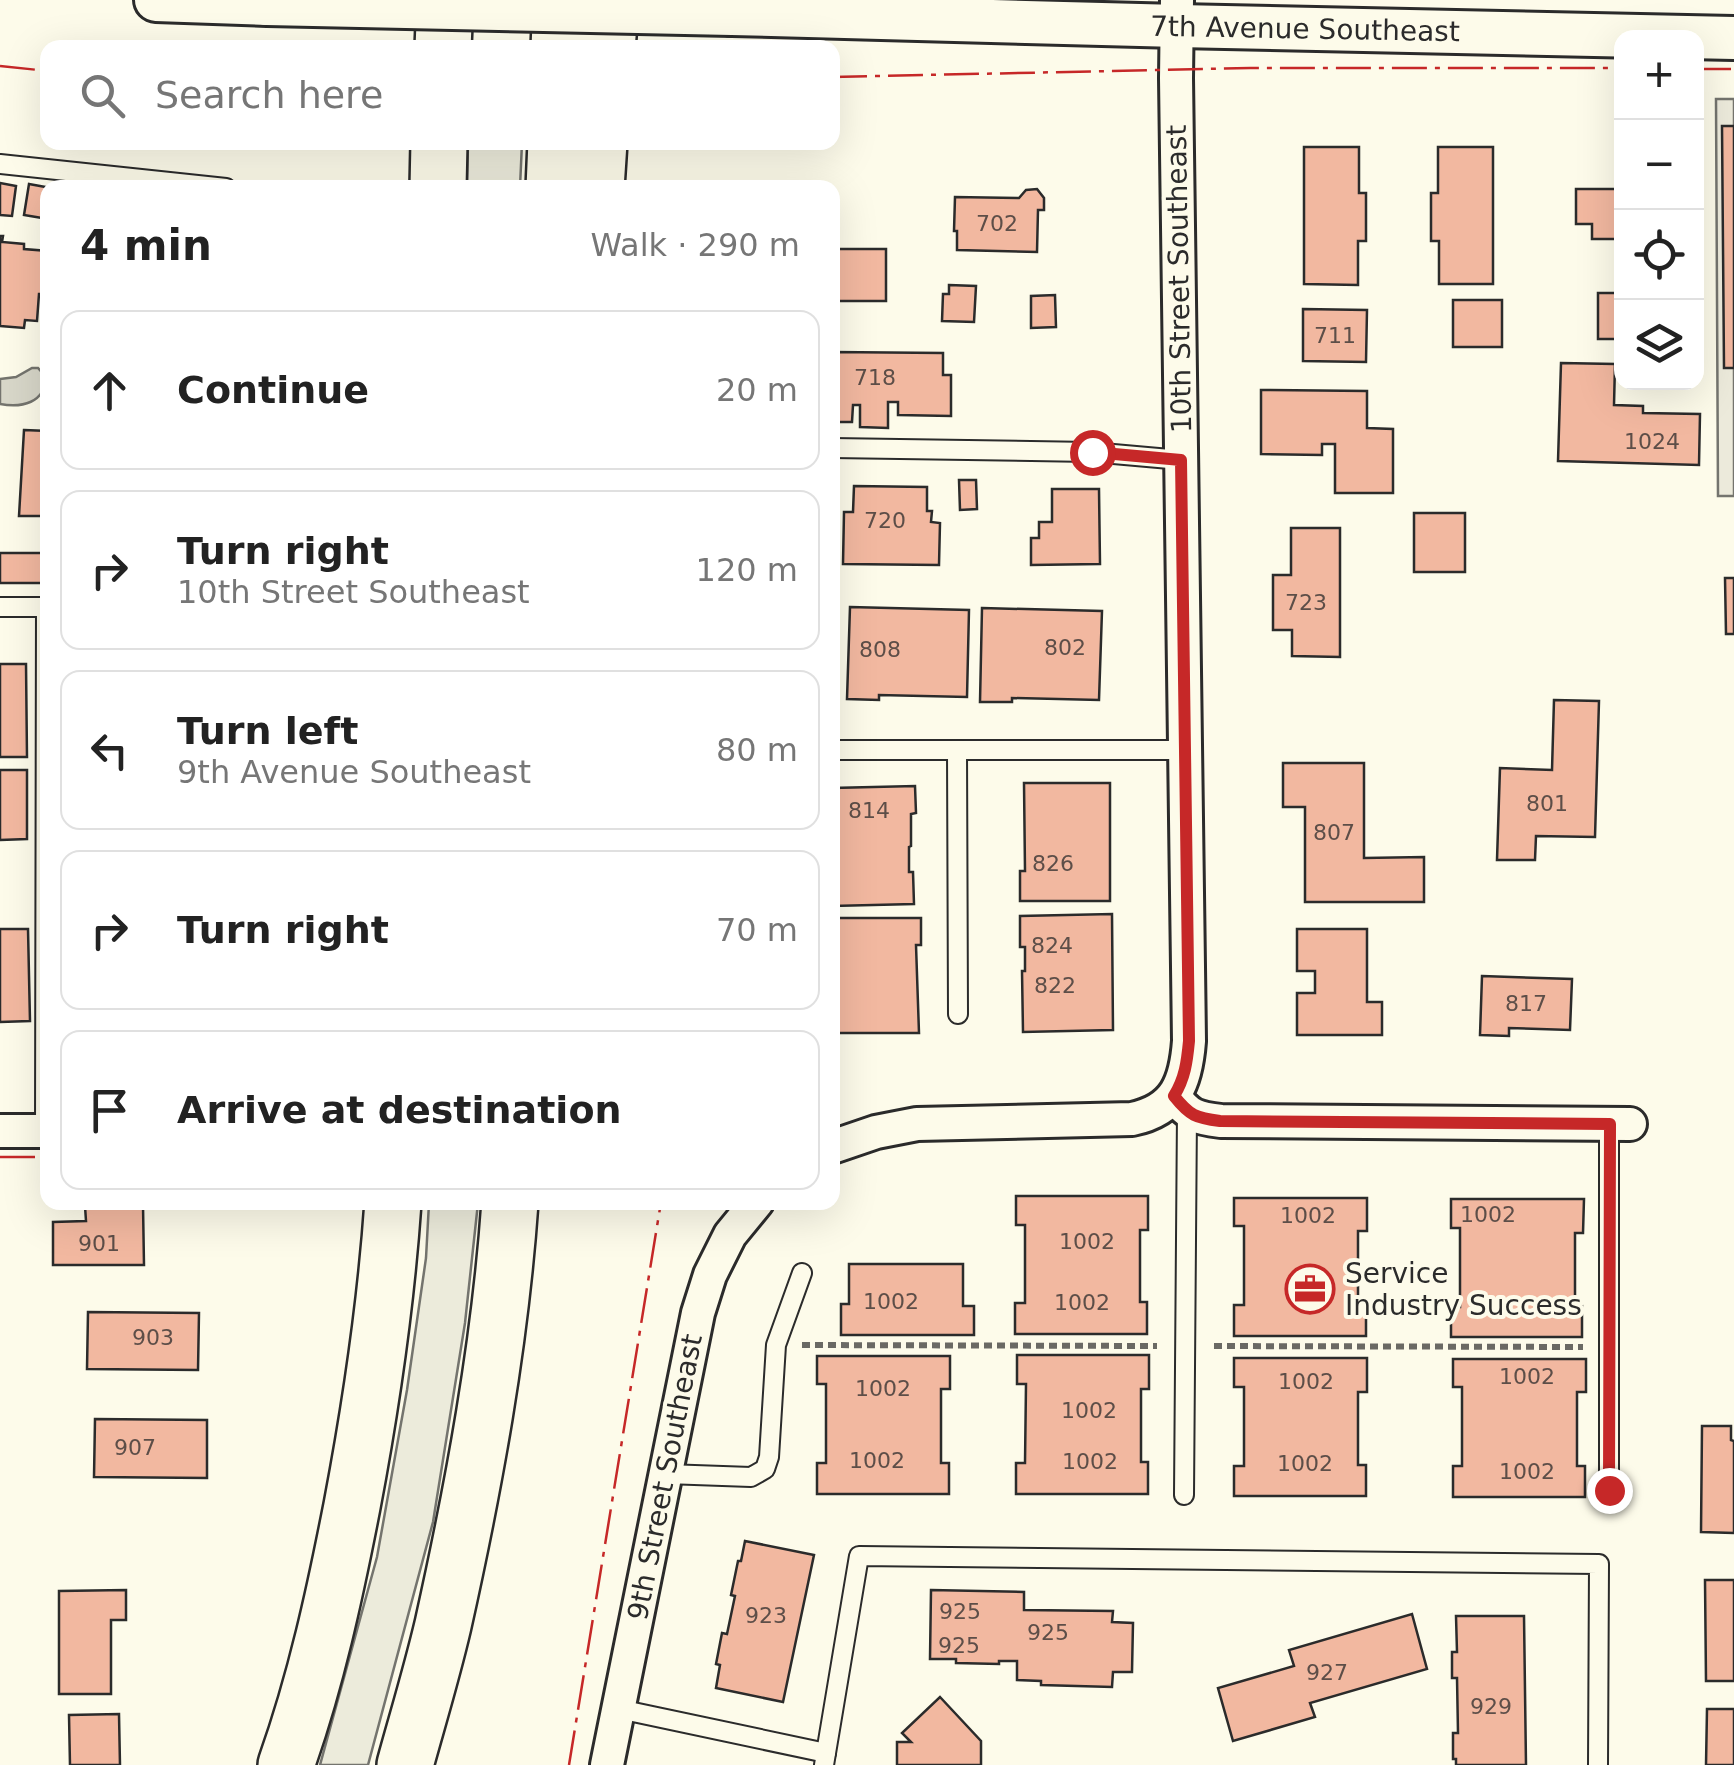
<!DOCTYPE html>
<meta charset="utf-8">
<style>
:root{--surface:#fff;--page:#f6f6f6;--text:#222;--muted:#767676;--line:#e0e0e0}
body{margin:0;font-family:"DejaVu Sans",sans-serif;background:var(--page);color:var(--text)}
.controls{position:absolute;right:30px;top:30px;display:grid;overflow:hidden;border-radius:20px;box-shadow:0 10px 40px #0002}
.controls button{width:90px;height:90px;display:grid;place-items:center;padding:0;border:0;border-bottom:2px solid var(--line);background:var(--surface);color:var(--text);font:50px sans-serif}
.stop{position:absolute;width:30px;height:30px;margin:-22px;border:8px solid #c62828;border-radius:50%;background:#fff}
.stop.end{background:#c62828;border-color:#fff;box-shadow:0 2px 10px #0008}
.list{margin:0;padding:0;list-style:none}
h2{display:flex;justify-content:space-between;align-items:center;height:130px;margin:0;padding:0 40px;font-size:42px}
h2 small{font-size:32px;font-weight:400;color:var(--muted)}
.list li{display:grid;grid-template-columns:65px 1fr auto;gap:30px;align-items:center;box-sizing:border-box;height:160px;margin:0 20px 20px;padding:0 20px;border:2px solid var(--line);border-radius:20px}
.list b{display:block;font-size:38px;white-space:nowrap}
.list p{margin:0;font-size:32px;white-space:nowrap;color:var(--muted)}
.list em{font-size:32px;font-style:normal;color:var(--muted)}
.icon{flex:none;width:55px;height:55px;fill:none;stroke:currentColor;stroke-width:2;stroke-linecap:round;stroke-linejoin:round}
.map{position:relative;flex:none;width:1734px;height:1765px;overflow:hidden}
.search{position:absolute;background:var(--surface);box-shadow:0 10px 40px #0002;left:40px;top:40px;width:800px;height:110px;display:flex;align-items:center;gap:25px;box-sizing:border-box;padding:0 35px;border-radius:20px;color:var(--muted);font-size:38px}
.panel{position:absolute;background:var(--surface);box-shadow:0 10px 40px #0002;left:40px;top:180px;width:800px;height:1030px;border-radius:20px}
.map>svg:first-child{display:block}
.green{fill:#ecebdb;stroke:#74746e;stroke-width:2.5}
.parking{fill:#eceadb;stroke:#74746e;stroke-width:2.5}
.water{fill:#d8d7c9;stroke:#74746e;stroke-width:2.5}
.building{fill:#f2b8a0;stroke:#2b2b2b;stroke-width:2.5}
.lines{fill:none;stroke-linecap:round;stroke-linejoin:round}
.service-casing{stroke:#2b2b2b;stroke-width:22}
.minor-casing{stroke:#2b2b2b;stroke-width:38}
.tertiary-casing{stroke:#2b2b2b;stroke-width:48}
.motorway-casing{stroke:#2b2b2b;stroke-width:60}
.path{stroke:#6a6964;stroke-width:6;stroke-dasharray:8 5;stroke-linecap:butt}
.service{stroke:#fdfbea;stroke-width:18}
.minor{stroke:#fdfbea;stroke-width:32}
.tertiary{stroke:#fdfbea;stroke-width:42}
.motorway{stroke:#fdfbea;stroke-width:55}
.tertiary-bridge-casing{stroke:#2b2b2b;stroke-width:48;stroke-linecap:butt}
.tertiary-bridge{stroke:#fdfbea;stroke-width:42}
.power{stroke:#c62828;stroke-width:2.5;stroke-dasharray:35 8 5 8;stroke-linecap:butt}
.route{stroke:#c62828;stroke-width:12}
.labels{text-anchor:middle;dominant-baseline:central;stroke-width:8;stroke-linejoin:round;paint-order:stroke}
.number-label{font-size:22px;fill:#5d4e48}
.street-label{font-size:28px;fill:#2b2b2b;stroke:#fdfbea}
.poi-label{font-size:28px;fill:#2b2b2b;stroke:#fdfbea;text-anchor:start}
</style>
<div class="map">
<svg width="1734" height="1765" viewBox="0 0 1734 1765">
<rect width="100%" height="100%" fill="#fdfbea"/>
<g class="green">
<path d="M468,143h54l-2,44h-53z"/>
<path d="M429,1203h49l-13,120 -32,199 -65,243h-48l57,-208 30,-167 19,-132z"/>
</g>
<path class="parking" d="M1716,99h18v397h-16z"/>
<path class="water" d="M32,368h6l8,9c-1,26 -24,31 -46,27v-25l16,-2z"/>
<g class="building">
<path d="M1722,126h12v242h-10z"/>
<path d="M1304,147h55v46h7v48h-8v44l-54,-1z"/>
<path d="M1438,147h55v137h-54v-43h-8v-48h7z"/>
<path d="M0,183l16,3 -4,30 -12,-1z"/>
<path d="M29,184l22,4h-3v31l-24,-4z"/>
<path d="M1037,189l7,9v12h-6l-1,42 -80,-2v-19h-3l1,-34 64,1 7,-8z"/>
<path d="M1576,189h46v57h-5v-7h-25v-15h-16z"/>
<path d="M0,236h3l-1,6 22,2v5l24,2 -1,43h-8l-2,27 -12,-1 -1,8 -24,-2z"/>
<rect x="832" y="249" width="54" height="52"/>
<path d="M949,285l27,1 -2,36 -32,-1 1,-27h6z"/>
<rect x="1598" y="293" width="24" height="46"/>
<path d="M1055,295l1,32 -25,1v-32z"/>
<rect x="1453" y="300" width="49" height="47"/>
<path d="M1303,309l64,1 -1,52 -63,-1z"/>
<path d="M832,352l111,1v22h8v41l-53,-1v-13h-10v26l-28,-1v-22h-7l-1,17h-20z"/>
<path d="M1561,363l54,1 -1,41 29,1v7l57,1 -1,51 -141,-4z"/>
<path d="M1261,390l106,1v37l26,1v64h-58v-49h-13v11l-61,-1z"/>
<path d="M24,430l24,1v85h-29z"/>
<path d="M959,480h17l1,29 -17,1z"/>
<path d="M854,486l73,1v24h5l-1,11 9,1 -1,42 -96,-1 1,-52h9z"/>
<path d="M1052,489h47l1,75 -69,1v-27h8v-16h13z"/>
<rect x="1414" y="513" width="51" height="59"/>
<path d="M1291,528h49v129l-48,-1v-26h-19v-55h18z"/>
<rect x="0" y="553" width="48" height="30"/>
<path d="M1725,578h9v56h-8z"/>
<path d="M850,607l119,3 -2,87 -88,-2v5l-32,-1z"/>
<path d="M982,608l120,3 -3,89 -87,-2v4h-32z"/>
<path d="M0,664h26l1,93h-27z"/>
<path d="M1554,700l45,1 -4,136 -59,-1 -1,24h-38l3,-92 52,2z"/>
<path d="M1283,763h81v95l60,-1v45h-119v-95h-22z"/>
<path d="M0,770h27v69l-27,1z"/>
<path d="M1024,783h86v118h-90v-30h5z"/>
<path d="M915,786l1,27 -5,1v32l-2,1v25h4l1,32 -82,2v-118z"/>
<path d="M1112,914l1,116 -90,2 -1,-61h3v-24h-5v-31z"/>
<path d="M832,918h89v27h-5l3,88h-86z"/>
<path d="M0,929h28l2,92 -30,1z"/>
<path d="M1297,929h70v73h15v33h-85v-42h18v-22h-18z"/>
<path d="M1482,976l90,3 -2,51 -61,-2v8l-29,-1z"/>
<path d="M1016,1196h132v34h-8v72h7v32h-132v-31h10v-78h-9z"/>
<path d="M1234,1198h133v33h-9v73h8v32h-132v-31h10v-79h-10z"/>
<path d="M1451,1199h133l-1,34h-8v73h7v31h-131v-30h9v-79h-9z"/>
<path d="M143,1205l1,60h-91v-43l33,-1 -1,-15z"/>
<path d="M849,1264h114v42h11v29h-133v-31h8z"/>
<path d="M88,1312l111,1 -1,57 -111,-1z"/>
<path d="M1017,1355h132v34h-8v73h7v32h-132v-31h9l1,-79h-9z"/>
<path d="M817,1356h133v33h-9v74h8v31h-132v-31h9v-79h-9z"/>
<path d="M1234,1358h133v34h-9v73h8v31h-132v-30h10v-79h-10z"/>
<path d="M1453,1359h133v33h-9v74h8v31h-132v-31h9v-79h-9z"/>
<path d="M95,1419l112,1v58l-113,-1z"/>
<path d="M1702,1426h29v14l3,1v92l-33,-1z"/>
<path d="M745,1541l69,14 -31,147 -67,-14 4,-23 -4,-1 6,-31 5,1 8,-38 -4,-1 7,-34h3z"/>
<path d="M1705,1580h29v101h-28z"/>
<path d="M126,1590v30h-15v74h-52v-103z"/>
<path d="M931,1590l93,2v18l89,1 -1,11 21,1 -1,49h-19l-1,15 -71,-2v-4l-24,-1v-19h-18v3l-43,-1v-4h-26z"/>
<path d="M1412,1614l15,55 -117,34 5,14 -82,24 -15,-53 76,-22 -5,-16z"/>
<path d="M1456,1616h68l2,149h-70v-6h-3v-26h5l-1,-55h-5v-26h5z"/>
<path d="M940,1697l41,44v24h-84v-23h14l-9,-9z"/>
<path d="M1707,1709h27v56h-28z"/>
<path d="M119,1714l1,51h-50l-1,-50z"/>
</g>
<g class="lines">
<g class="service-casing">
<g id="service">
<path d="M0,164l226,24"/>
<path d="M832,448l259,4 90,8"/>
<path d="M0,607h48"/>
<path d="M832,750h353"/>
<path d="M957,750l1,264"/>
<path d="M45,1131l1,-524"/>
<path d="M666,1474l85,3 14,-8 4,-12 7,-112 26,-72"/>
<path d="M1609,1490v-366"/>
<path d="M1184,1495l3,-383"/>
<path d="M619,1709l207,44"/>
<path d="M824,1765l35,-209 740,8 -1,201"/>
</g>
</g>
<g class="minor-casing">
<g id="minor">
<path d="M1174,1096c15,20 22,22 47,25l409,3"/>
<path d="M0,1131h48"/>
<path d="M832,1147l44,-15 41,-8 215,-5c44,-9 54,-37 57,-78l-13,-963 1,-78"/>
<path d="M607,1765l91,-452 12,-38 20,-40 27,-33"/>
</g>
</g>
<g class="tertiary-casing">
<g id="tertiary">
<path d="M156,0l111,4"/>
<path d="M732,14l446,12 556,12"/>
</g>
</g>
<g class="motorway-casing">
<g id="motorway">
<path d="M443,48l2,-48"/>
<path d="M559,48l2,-48"/>
<path d="M607,48l4,-48"/>
<path d="M438,188l1,-46"/>
<path d="M554,188l2,-46"/>
<path d="M596,188l3,-46"/>
<path d="M286,1765c30,-84 49,-172 66,-259 19,-100 34,-202 41,-304"/>
<path d="M405,1765c13,-47 27,-93 38,-140 31,-139 57,-280 67,-423"/>
</g>
</g>
<g class="path">
<path d="M802,1345l355,1"/>
<path d="M1214,1346l369,1"/>
</g>
<use href="#service" class="service"/>
<use href="#minor" class="minor"/>
<use href="#tertiary" class="tertiary"/>
<use href="#motorway" class="motorway"/>
<g class="tertiary-bridge-casing">
<path id="tertiary-bridge" d="M267,4l465,10"/>
</g>
<use href="#tertiary-bridge" class="tertiary-bridge"/>
<g class="power">
<path d="M0,66l48,5"/>
<path d="M1696,69h38"/>
<path d="M832,77l418,-9h372"/>
<path d="M0,1157h48"/>
<path d="M569,1765l92,-563"/>
</g>
</g>
<g class="lines">
<path class="route" d="M1092,452l89,8 8,581c-2,21 -4,37 -15,55 16,20 22,22 46,25l390,3 -1,366"/>
</g>
<defs>
<g id="office-ring" transform="scale(2.5)"><circle r="9.5" fill="#fdfbea" stroke="#c62828" stroke-width="1.5"/><path d="M-6-3h4V-5.5h4V-3h4V5H-6ZM-1-4.5V-3h2v-1.5ZM-6 0V1H6V0Z" fill="#c62828"/></g>
</defs>
<g fill-rule="evenodd">
<use href="#office-ring" x="1310" y="1289"/>
</g>
<g class="labels">
<g class="number-label">
<text x="997" y="223">702</text>
<text x="1335" y="335">711</text>
<text x="875" y="377">718</text>
<text x="1652" y="441">1024</text>
<text x="885" y="520">720</text>
<text x="1306" y="602">723</text>
<text x="1065" y="647">802</text>
<text x="880" y="649">808</text>
<text x="1547" y="803">801</text>
<text x="869" y="810">814</text>
<text x="1334" y="832">807</text>
<text x="1053" y="863">826</text>
<text x="1052" y="945">824</text>
<text x="1055" y="985">822</text>
<text x="1526" y="1003">817</text>
<text x="1488" y="1214">1002</text>
<text x="1308" y="1215">1002</text>
<text x="1087" y="1241">1002</text>
<text x="99" y="1243">901</text>
<text x="891" y="1301">1002</text>
<text x="1082" y="1302">1002</text>
<text x="153" y="1337">903</text>
<text x="1527" y="1376">1002</text>
<text x="1306" y="1381">1002</text>
<text x="883" y="1388">1002</text>
<text x="1089" y="1410">1002</text>
<text x="135" y="1447">907</text>
<text x="877" y="1460">1002</text>
<text x="1090" y="1461">1002</text>
<text x="1305" y="1463">1002</text>
<text x="1527" y="1471">1002</text>
<text x="960" y="1611">925</text>
<text x="766" y="1615">923</text>
<text x="1048" y="1632">925</text>
<text x="959" y="1645">925</text>
<text x="1327" y="1672">927</text>
<text x="1491" y="1706">929</text>
</g>
<g class="street-label">
<text transform="translate(1305 29) rotate(1)">7th Avenue Southeast</text>
<text transform="translate(1179 279) rotate(-91)">10th Street Southeast</text>
<text transform="translate(665 1477) rotate(-79)">9th Street Southeast</text>
</g>
<g class="poi-label">
<text x="1345" y="1273">Service<tspan x="1345" dy="32">Industry Success</tspan></text>
</g>
</g>
</svg>
<div class="controls">
<button>+</button>
<button>−</button>
<button><svg class="icon" aria-label="locate" viewBox="0 0 24 24"><circle cx="12" cy="12" r="6"/><path d="M12 2v4M12 18v4M2 12h4M18 12h4"/></svg></button>
<button><svg class="icon" aria-label="layers" viewBox="0 0 24 24"><path d="M12 4l9 5-9 5-9-5zM3 14l9 5 9-5"/></svg></button>
</div>
<div class="stop" style="left:1092px;top:452px"></div>
<div class="stop end" style="left:1609px;top:1490px"></div>
<div class="search"><svg class="icon" aria-label="search" viewBox="0 0 24 24"><circle cx="10" cy="10" r="6"/><path d="M15 15l6 6"/></svg>Search here</div>
<section class="panel">
<h2>4 min<small>Walk · 290 m</small></h2>
<ul class="list">
<li><svg class="icon" aria-label="ahead" viewBox="0 0 24 24"><path d="M12 20V5M6 11l6-6 6 6"/></svg><div><b>Continue</b></div><em>20 m</em></li>
<li><svg class="icon" aria-label="right" viewBox="0 0 24 24"><path d="M7 20v-9h11M14 6l5 5-5 5"/></svg><div><b>Turn right</b><p>10th Street Southeast</p></div><em>120 m</em></li>
<li><svg class="icon" aria-label="left" viewBox="0 0 24 24"><path d="M17 20v-9H6M10 6l-5 5 5 5"/></svg><div><b>Turn left</b><p>9th Avenue Southeast</p></div><em>80 m</em></li>
<li><svg class="icon" aria-label="right" viewBox="0 0 24 24"><path d="M7 20v-9h11M14 6l5 5-5 5"/></svg><div><b>Turn right</b></div><em>70 m</em></li>
<li><svg class="icon" aria-label="arrive" viewBox="0 0 24 24"><path d="M6 21V4h12l-3 4 3 4H6"/></svg><div><b>Arrive at destination</b></div></li>
</ul>
</section>
</div>
